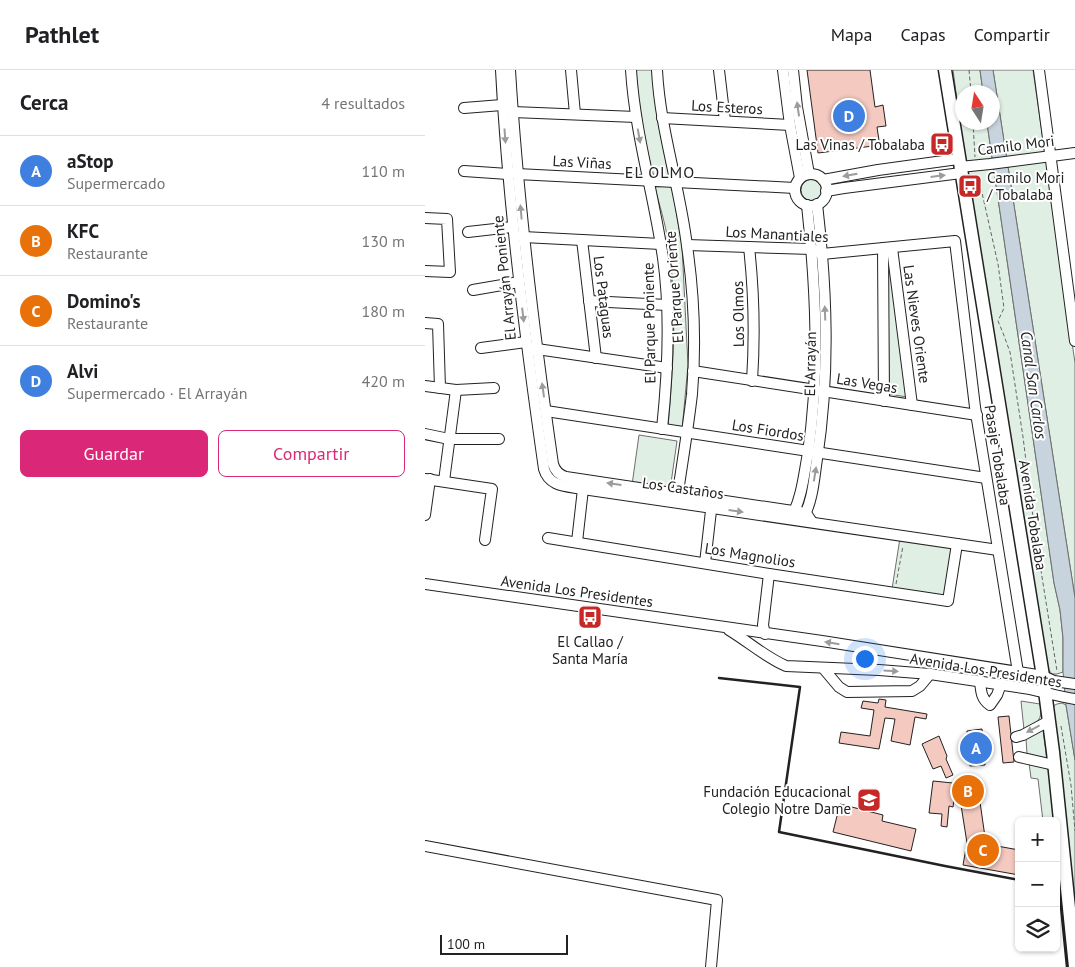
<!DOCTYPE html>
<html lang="es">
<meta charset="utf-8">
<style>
:root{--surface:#fff;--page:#f2f2f2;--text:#202124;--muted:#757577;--line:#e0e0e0;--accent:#db2777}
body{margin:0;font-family:"PT Sans",sans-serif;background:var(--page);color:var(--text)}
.controls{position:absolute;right:15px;bottom:15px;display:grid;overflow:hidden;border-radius:8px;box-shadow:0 1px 4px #0004}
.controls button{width:45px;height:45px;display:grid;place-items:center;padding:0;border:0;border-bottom:1px solid var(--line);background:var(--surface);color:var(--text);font:25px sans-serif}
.compass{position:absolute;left:530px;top:15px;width:45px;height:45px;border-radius:50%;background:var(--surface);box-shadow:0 1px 4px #0004;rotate:348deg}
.scale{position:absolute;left:15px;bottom:12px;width:128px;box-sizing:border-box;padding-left:5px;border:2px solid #222;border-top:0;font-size:14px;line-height:18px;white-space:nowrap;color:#222;-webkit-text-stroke:4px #fff;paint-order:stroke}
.you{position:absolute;left:439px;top:588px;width:18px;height:18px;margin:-12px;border:4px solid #fff;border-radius:50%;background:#1a73e8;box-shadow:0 0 0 8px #1a73e833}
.badge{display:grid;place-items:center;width:32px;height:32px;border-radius:50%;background:var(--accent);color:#fff;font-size:16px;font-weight:700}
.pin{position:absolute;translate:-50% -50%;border:2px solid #fff;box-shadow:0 1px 5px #0006}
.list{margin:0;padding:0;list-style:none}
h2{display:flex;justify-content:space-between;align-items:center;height:65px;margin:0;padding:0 20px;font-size:21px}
h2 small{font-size:16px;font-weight:400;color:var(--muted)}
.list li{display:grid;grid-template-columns:32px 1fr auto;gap:15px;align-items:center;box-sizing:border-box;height:70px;padding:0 20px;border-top:1px solid var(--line)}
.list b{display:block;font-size:19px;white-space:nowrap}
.list p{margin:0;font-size:16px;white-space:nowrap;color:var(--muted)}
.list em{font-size:16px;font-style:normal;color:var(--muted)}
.actions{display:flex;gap:10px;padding:15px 20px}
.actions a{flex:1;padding:11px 0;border:1px solid var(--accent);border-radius:8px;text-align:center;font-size:18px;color:var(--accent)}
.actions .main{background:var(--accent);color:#fff}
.icon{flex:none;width:28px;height:28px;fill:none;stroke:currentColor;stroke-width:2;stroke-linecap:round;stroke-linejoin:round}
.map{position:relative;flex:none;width:650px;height:897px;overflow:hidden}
header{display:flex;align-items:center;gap:30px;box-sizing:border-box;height:70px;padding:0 25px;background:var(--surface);border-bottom:1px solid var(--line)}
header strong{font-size:24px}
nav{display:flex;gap:28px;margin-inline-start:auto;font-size:18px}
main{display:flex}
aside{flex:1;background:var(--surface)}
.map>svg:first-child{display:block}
.green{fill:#e0efe3;stroke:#6f6f6f}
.water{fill:#c7d3dd;stroke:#6f6f6f}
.building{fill:#f3c9c0;stroke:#222}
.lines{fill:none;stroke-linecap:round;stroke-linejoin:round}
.minor-casing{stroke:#222;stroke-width:12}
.major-casing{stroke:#222;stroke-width:15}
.path{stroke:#646464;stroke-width:1;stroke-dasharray:4 2.5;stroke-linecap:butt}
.minor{stroke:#fff;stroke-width:10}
.major{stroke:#fff;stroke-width:12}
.wall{stroke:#222;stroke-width:2.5}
.oneway{fill:#9c9c9c}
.labels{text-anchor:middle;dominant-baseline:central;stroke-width:4;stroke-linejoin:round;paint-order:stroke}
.street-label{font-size:15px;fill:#222;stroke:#fff}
.poi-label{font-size:15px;fill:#222;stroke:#fff;text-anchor:end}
.neighbourhood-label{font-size:16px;letter-spacing:1px;fill:#222;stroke:#fff}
.water-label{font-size:16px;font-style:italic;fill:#222;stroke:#fff}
</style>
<header>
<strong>Pathlet</strong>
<nav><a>Mapa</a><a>Capas</a><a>Compartir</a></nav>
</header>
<main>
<aside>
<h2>Cerca<small>4 resultados</small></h2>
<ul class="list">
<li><span class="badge" style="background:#3f7fe0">A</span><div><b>aStop</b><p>Supermercado</p></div><em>110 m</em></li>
<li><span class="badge" style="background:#e8710a">B</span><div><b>KFC</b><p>Restaurante</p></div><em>130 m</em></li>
<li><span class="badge" style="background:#e8710a">C</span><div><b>Domino's</b><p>Restaurante</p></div><em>180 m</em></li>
<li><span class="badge" style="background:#3f7fe0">D</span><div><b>Alvi</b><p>Supermercado · El Arrayán</p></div><em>420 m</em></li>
</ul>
<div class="actions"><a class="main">Guardar</a><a>Compartir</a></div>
</aside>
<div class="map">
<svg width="650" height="897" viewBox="0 0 650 897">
<rect width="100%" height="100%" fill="#fff"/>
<g class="green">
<path d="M211,0h17l4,47 12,59 -15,1 -15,-59z"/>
<path d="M528,0h27l3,22h-20v30l24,1 53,363 14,97 6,27 3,28v34l-6,2h-5l-4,-5 -73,-436z"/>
<path d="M568,0h40l42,293v235z"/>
<circle cx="387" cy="120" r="11"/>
<path d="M247,116l10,60 6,119 -6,65 -14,-2c5,-61 10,-124 0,-185 -2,-19 -9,-38 -13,-56z"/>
<path d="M463,183l19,144 -18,-3z"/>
<path d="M214,365l38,6 -7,49 -38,-5z"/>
<path d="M475,468l52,8 -7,51 -53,-8z"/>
<path d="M596,631l19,3c3,18 -3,17 -16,26z"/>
<path d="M637,633l4,2 9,55v176l-18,-181 -4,-49 4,-2z"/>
<path d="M618,658l4,32 -20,-6 -1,-15z"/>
<path d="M604,693l18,5 2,3 6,50h-12l-5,-42 -7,-1z"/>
</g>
<path class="water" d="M555,0h13l82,528v162l-9,-55 -3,-33v-34l-3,-28 -6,-27 -14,-97 -53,-363 6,-1v-30h-10z"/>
<g class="building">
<path d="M382,0h63l5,37 8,-2 3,21 -9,1 3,20 -6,1 -1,-2 -55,7z"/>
<path d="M454,629l7,1 -1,7 42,7 -1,5 -11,-2 -5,28 -19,-4 4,-22 -10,-1 -6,31 -40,-6 2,-11 29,4 4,-26 -13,-2 2,-7 15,2z"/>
<path d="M584,646l5,46 -11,1 -5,-46z"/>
<path d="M557,659l3,36 -15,1 -3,-35z"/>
<path d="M514,666l8,20 -1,3 7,16 -7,3 -5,-12 -8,3 -11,-25z"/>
<path d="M551,709l3,21 -18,2 -3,-21z"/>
<path d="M508,711l20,2 -1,11h3l-2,13 -4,-1 -2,21 -6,-1 1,-12 -13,-1z"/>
<path d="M555,732l6,42 33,6v25l-56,-10 4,-22 -6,-38z"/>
<path d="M415,734l43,11 -1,6 34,8 -5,22 -78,-19z"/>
</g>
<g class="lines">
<g class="minor-casing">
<g id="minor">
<path d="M76,0c7,134 24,266 43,399 5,18 23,17 39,20l415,61"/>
<path d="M85,0c8,132 24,263 43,394 2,7 6,11 13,13l240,36 6,9"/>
<path d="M146,0l4,44"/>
<path d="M206,0c4,64 23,125 32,188 8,56 5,114 -1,171"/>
<path d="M232,0c3,60 23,117 30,176 7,48 9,99 5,148 -4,35 -10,70 -15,105"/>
<path d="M294,0l6,51"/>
<path d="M358,0l7,55 10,53"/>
<path d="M368,0l4,37 12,67"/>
<path d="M614,0l36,271"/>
<path d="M39,38l38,-3"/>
<path d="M88,42l123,5"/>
<path d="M237,48l128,7"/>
<path d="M535,97l30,-3 85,-11"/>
<path d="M39,101l44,3"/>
<path d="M92,104l278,14"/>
<circle cx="386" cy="120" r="16"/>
<path d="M398,110l55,-10 80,-11"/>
<path d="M401,121l18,-3 117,-15"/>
<path d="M0,148l22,1 3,53 -25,-1"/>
<path d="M43,162l45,-5"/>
<path d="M98,167l138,7"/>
<path d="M157,170l14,118"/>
<path d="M262,175l125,4 10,5 133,-13 20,166 43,265"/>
<path d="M324,177c5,45 6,89 3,134"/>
<path d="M458,178l1,153"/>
<path d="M467,178l20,157"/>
<path d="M48,220l46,-8"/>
<path d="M164,231l78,4"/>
<path d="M0,253l13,1 2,64"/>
<path d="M56,278l45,-6"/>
<path d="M112,279l130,19"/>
<path d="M268,301l284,44"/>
<path d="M0,316l31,4 38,-2"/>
<path d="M121,341l440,67"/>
<path d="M0,364l24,5h50"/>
<path d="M0,409l67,10 -7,51"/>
<path d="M19,411l12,-91"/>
<path d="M0,445l5,-36"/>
<path d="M367,446c10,-19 12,-42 16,-63 12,-83 8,-164 -1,-248"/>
<path d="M378,448c10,-17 11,-40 14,-59 13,-86 10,-169 0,-255"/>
<path d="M123,468l221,36 179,27 9,-57"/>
<path d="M152,472l6,-53"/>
<path d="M280,493l7,-61"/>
<path d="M0,514l397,57 209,33 12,2 11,5 21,3"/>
<path d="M304,560c20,12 36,27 57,36l93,4 51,4 100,15c15,3 30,8 45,10"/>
<path d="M340,564l-2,-9 6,-51"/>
<path d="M398,598l16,19 8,5 65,-1 8,-5 10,-12"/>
<path d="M555,611c1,10 1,18 10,24l7,-10 4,-11"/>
<path d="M591,667l7,-2 26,-14"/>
<path d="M594,687l35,8"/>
<path d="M0,776l292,54 -6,67"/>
</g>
</g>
<g class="major-casing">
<path id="major" d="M520,0l98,606 10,76 22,215"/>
</g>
<g class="path">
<path d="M544,0l2,22"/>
<path d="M548,52l2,35"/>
<path d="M553,105l20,89 6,44 -6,13 5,12 7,19 13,85 12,96 22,138"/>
<path d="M471,514l7,-38"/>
<path d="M636,656l10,59 4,46"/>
</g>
<use href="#minor" class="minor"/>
<use href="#major" class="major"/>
<g class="wall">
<path d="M294,608l81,9 -21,145 166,34 74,14"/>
<path d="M631,817h3l8,80"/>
</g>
</g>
<defs><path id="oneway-solid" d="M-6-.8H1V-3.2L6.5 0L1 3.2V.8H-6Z" transform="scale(1.25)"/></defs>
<g class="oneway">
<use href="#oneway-solid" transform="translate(373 39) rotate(-98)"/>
<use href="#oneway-solid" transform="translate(80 66) rotate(86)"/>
<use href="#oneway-solid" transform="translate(214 66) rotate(80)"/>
<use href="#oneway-solid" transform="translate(425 105) rotate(170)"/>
<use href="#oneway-solid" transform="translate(513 106) rotate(-7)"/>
<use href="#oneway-solid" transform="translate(96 142) rotate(-95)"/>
<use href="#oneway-solid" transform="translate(400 243) rotate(-92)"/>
<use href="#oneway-solid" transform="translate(98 245) rotate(83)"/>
<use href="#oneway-solid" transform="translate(118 320) rotate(-98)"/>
<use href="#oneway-solid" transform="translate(390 404) rotate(-81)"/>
<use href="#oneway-solid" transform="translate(189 414) rotate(-172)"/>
<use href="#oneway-solid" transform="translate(311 441) rotate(8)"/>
<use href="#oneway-solid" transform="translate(407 573) rotate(-171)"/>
<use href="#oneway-solid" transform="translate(466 601) rotate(3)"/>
<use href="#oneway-solid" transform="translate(608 659) rotate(152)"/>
</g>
<defs>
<g id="bus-square" transform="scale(1.25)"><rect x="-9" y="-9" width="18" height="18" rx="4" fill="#c62828" stroke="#fff"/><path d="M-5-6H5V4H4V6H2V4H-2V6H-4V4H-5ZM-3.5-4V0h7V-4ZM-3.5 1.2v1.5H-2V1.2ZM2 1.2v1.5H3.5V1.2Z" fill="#fff"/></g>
<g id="school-square" transform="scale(1.25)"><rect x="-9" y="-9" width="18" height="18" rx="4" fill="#c62828" stroke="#fff"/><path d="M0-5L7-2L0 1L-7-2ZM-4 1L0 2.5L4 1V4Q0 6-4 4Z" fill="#fff"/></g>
</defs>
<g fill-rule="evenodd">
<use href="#bus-square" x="517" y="74"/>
<use href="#bus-square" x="545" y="116"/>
<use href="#bus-square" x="165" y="547"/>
<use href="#school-square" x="444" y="730"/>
</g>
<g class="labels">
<g class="street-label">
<text transform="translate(302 37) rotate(3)">Los Esteros</text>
<text transform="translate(591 75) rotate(-7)">Camilo Mori</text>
<text transform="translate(157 92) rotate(3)">Las Viñas</text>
<text transform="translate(352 164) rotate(3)">Los Manantiales</text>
<text transform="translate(79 208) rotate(-96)">El Arrayán Poniente</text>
<text transform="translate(249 217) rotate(-94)">El Parque Oriente</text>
<text transform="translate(179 227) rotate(83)">Los Pataguas</text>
<text transform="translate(313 244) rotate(-91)">Los Olmos</text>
<text transform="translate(224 253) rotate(-91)">El Parque Poniente</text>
<text transform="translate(492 254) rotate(82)">Las Nieves Oriente</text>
<text transform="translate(385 294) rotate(-89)">El Arrayán</text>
<text transform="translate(442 313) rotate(9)">Las Vegas</text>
<text transform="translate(343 360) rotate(9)">Los Fiordos</text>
<text transform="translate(573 385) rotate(81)">Pasaje Tobalaba</text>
<text transform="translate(258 418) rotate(8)">Los Castaños</text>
<text transform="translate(608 445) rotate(81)">Avenida Tobalaba</text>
<text transform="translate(325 485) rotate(9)">Los Magnolios</text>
<text transform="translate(152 521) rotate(8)">Avenida Los Presidentes</text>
<text transform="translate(561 600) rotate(9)">Avenida Los Presidentes</text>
</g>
<g class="poi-label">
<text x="500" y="74">Las Vinas / Tobalaba</text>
<text x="562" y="107" text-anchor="start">Camilo Mori<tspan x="562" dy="17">/ Tobalaba</tspan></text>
<text x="165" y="571" text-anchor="middle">El Callao /<tspan x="165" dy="17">Santa María</tspan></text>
<text x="426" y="721">Fundación Educacional<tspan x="426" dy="17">Colegio Notre Dame</tspan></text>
</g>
<g class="neighbourhood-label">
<text x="235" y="102">EL OLMO</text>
</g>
<g class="water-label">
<text transform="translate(609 315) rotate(82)">Canal San Carlos</text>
</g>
</g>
</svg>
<div class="controls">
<button>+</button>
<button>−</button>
<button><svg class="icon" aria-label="layers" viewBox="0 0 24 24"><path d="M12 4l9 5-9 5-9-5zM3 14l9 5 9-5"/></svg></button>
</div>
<svg class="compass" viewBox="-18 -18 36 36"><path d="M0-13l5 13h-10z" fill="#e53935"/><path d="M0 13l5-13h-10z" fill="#757577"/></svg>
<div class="scale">100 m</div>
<div class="you"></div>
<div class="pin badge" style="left:551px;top:678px;background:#3f7fe0">A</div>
<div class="pin badge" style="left:543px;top:721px;background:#e8710a">B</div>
<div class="pin badge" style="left:558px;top:780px;background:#e8710a">C</div>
<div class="pin badge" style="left:424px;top:46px;background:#3f7fe0">D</div>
</div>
</main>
